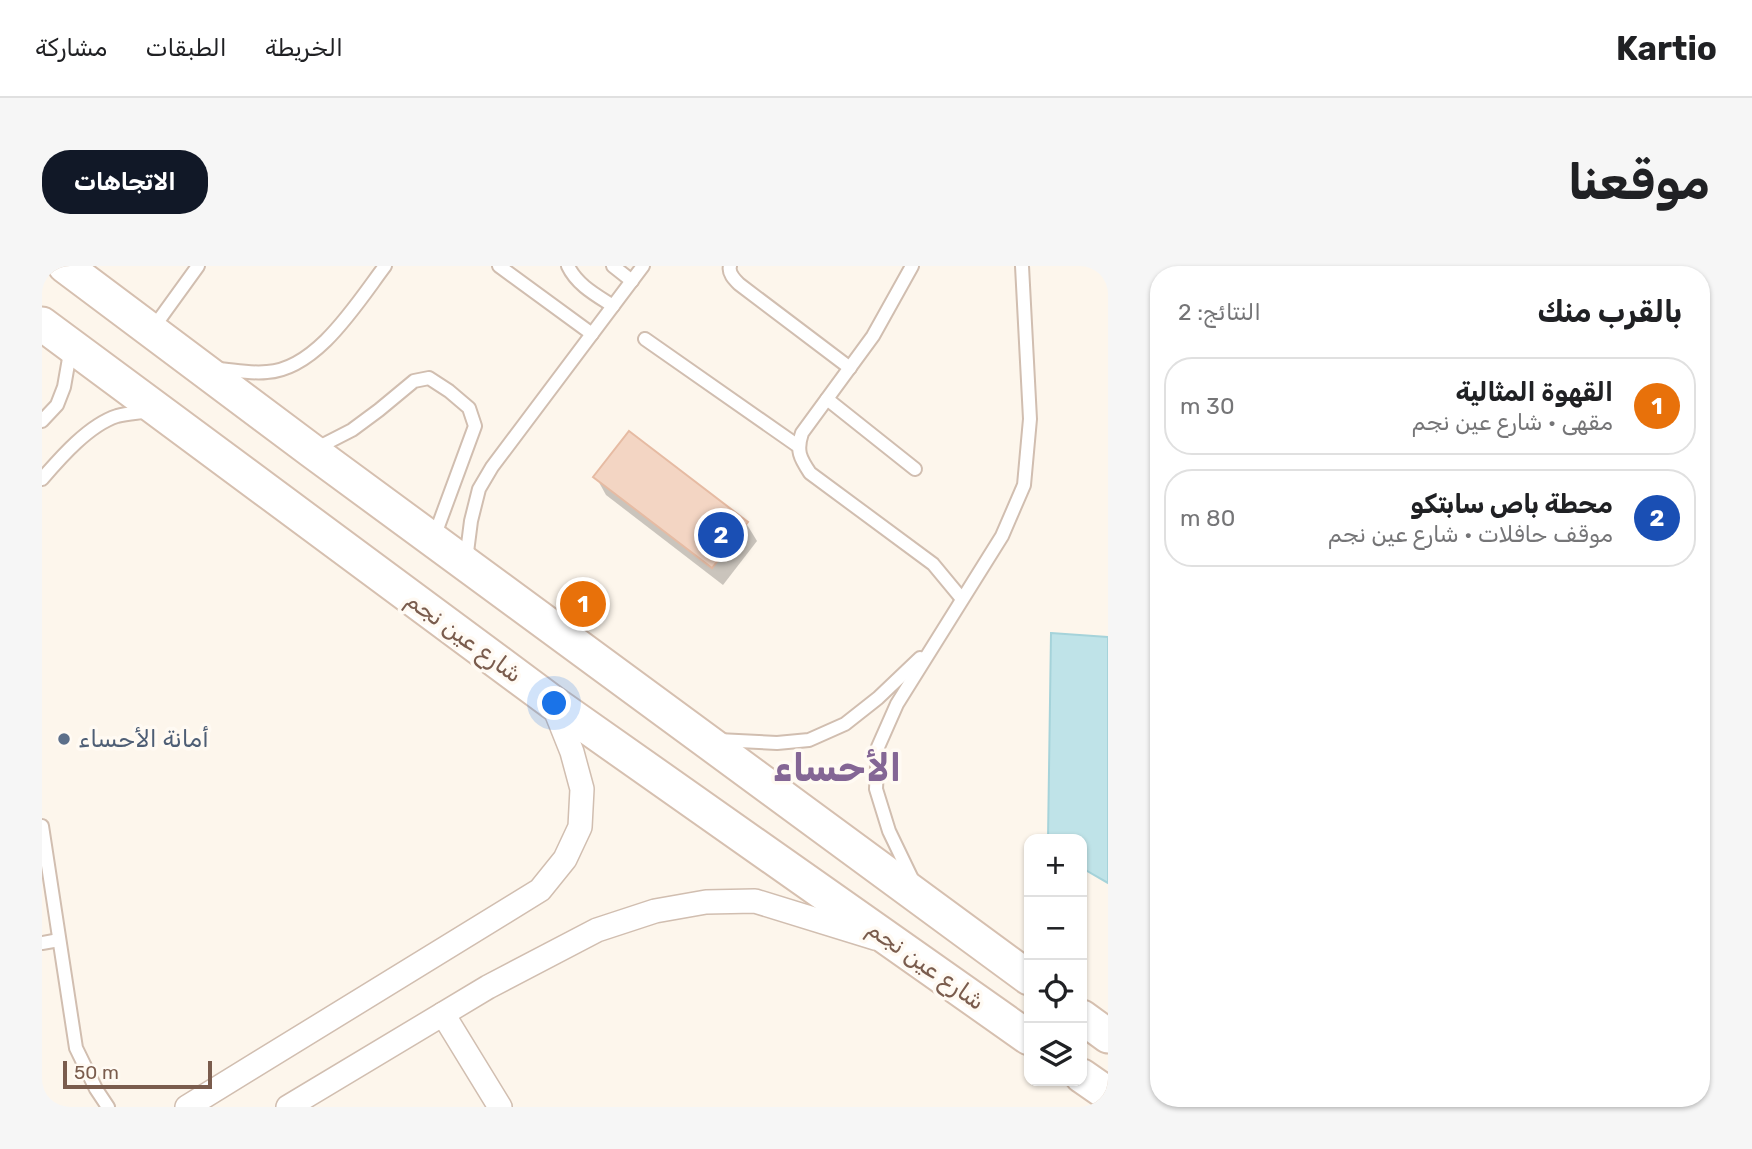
<!DOCTYPE html>
<html lang="ar">
<meta charset="utf-8">
<style>
:root{--surface:#fff;--page:#f6f6f6;--text:#202124;--muted:#757577;--line:#e0e0e0;--accent:#111827}
body{margin:0;font-family:Rubik,Vazirmatn,sans-serif;background:var(--page);color:var(--text);direction:rtl}
.controls{position:absolute;right:21px;bottom:21px;display:grid;overflow:hidden;border-radius:14px;box-shadow:0 2px 5px #0004}
.controls button{width:63px;height:63px;display:grid;place-items:center;padding:0;border:0;border-bottom:2px solid var(--line);background:var(--surface);color:var(--text);font:35px sans-serif}
.scale{position:absolute;left:21px;bottom:18px;width:149px;box-sizing:border-box;padding-left:7px;border:4px solid #7a5c4d;border-top:0;font-size:19px;line-height:24px;white-space:nowrap;color:#7a5c4d;-webkit-text-stroke:5px #fffaf3;paint-order:stroke}
.you{position:absolute;left:513px;top:438px;width:24px;height:24px;margin:-18px;border:5px solid #fff;border-radius:50%;background:#1a73e8;box-shadow:0 0 0 10px #1a73e833}
.badge{display:grid;place-items:center;width:46px;height:46px;border-radius:50%;background:var(--accent);color:#fff;font-size:23px;font-weight:700}
.pin{position:absolute;translate:-50% -50%;border:4px solid #fff;box-shadow:0 2px 7px #0006}
.list{margin:0;padding:0;list-style:none}
h2{display:flex;justify-content:space-between;align-items:center;height:91px;margin:0;padding:0 28px;font-size:30px}
h2 small{font-size:23px;font-weight:400;color:var(--muted)}
.list li{display:grid;grid-template-columns:46px 1fr auto;gap:21px;align-items:center;box-sizing:border-box;height:98px;margin:0 14px 14px;padding:0 14px;border:2px solid var(--line);border-radius:28px}
.list b{display:block;font-size:26px;white-space:nowrap}
.list p{margin:0;font-size:23px;white-space:nowrap;color:var(--muted)}
.list em{font-size:23px;font-style:normal;color:var(--muted)}
.icon{flex:none;width:38px;height:38px;fill:none;stroke:currentColor;stroke-width:2;stroke-linecap:round;stroke-linejoin:round}
.map{position:relative;flex:none;width:1066px;height:841px;overflow:hidden;direction:ltr;border-radius:28px}
header{display:flex;align-items:center;gap:42px;box-sizing:border-box;height:98px;padding:0 35px;background:var(--surface);border-bottom:2px solid var(--line)}
header strong{font-size:33px}
nav{display:flex;gap:38px;margin-inline-start:auto;font-size:24px}
.intro{display:flex;align-items:center;justify-content:space-between;box-sizing:border-box;height:168px;padding:0 42px}
h1{margin:0;font-size:49px}
.button{padding:18px 32px;border-radius:28px;background:var(--accent);color:#fff;font-size:24px;font-weight:700}
main{display:flex;gap:42px;padding:0 42px}
aside{flex:1;background:var(--surface);border-radius:28px;box-shadow:0 2px 5px #0004}
.map>svg:first-child{display:block}
.water{fill:#bfe3e8;stroke:#a5d3da;stroke-width:2}
.shadow{fill:#0003}
.building{fill:#f3d5c3;stroke:#e6bba3;stroke-width:2}
.lines{fill:none;stroke-linecap:round;stroke-linejoin:round}
.service-casing{stroke:#d1beb0;stroke-width:16}
.minor-casing{stroke:#d1beb0;stroke-width:26}
.secondary-casing{stroke:#d6c0b0;stroke-width:37}
.service{stroke:#fff;stroke-width:12}
.minor{stroke:#fff;stroke-width:23}
.secondary{stroke:#fff;stroke-width:33}
.service-dot{fill:#5c6f8a;stroke:#fffaf3;stroke-width:2.5}
.labels{text-anchor:middle;dominant-baseline:central;stroke-width:7;stroke-linejoin:round;paint-order:stroke}
.street-label{font-size:24px;fill:#7a5c4d;stroke:#fffaf3}
.service-label{font-size:24px;fill:#4e5e75;stroke:#fffaf3;text-anchor:start}
.town-label{font-size:38px;font-weight:bold;fill:#846695;stroke:#fffaf3}
</style>
<header>
<strong>Kartio</strong>
<nav><a>الخريطة</a><a>الطبقات</a><a>مشاركة</a></nav>
</header>
<div class="intro"><h1>موقعنا</h1><a class="button">الاتجاهات</a></div>
<main>
<aside>
<h2>بالقرب منك<small>النتائج: 2</small></h2>
<ul class="list">
<li><span class="badge" style="background:#e8710a">1</span><div><b>القهوة المثالية</b><p>مقهى · شارع عين نجم</p></div><em>30 m</em></li>
<li><span class="badge" style="background:#1a4fb4">2</span><div><b>محطة باص سابتكو</b><p>موقف حافلات · شارع عين نجم</p></div><em>80 m</em></li>
</ul>
</aside>
<div class="map">
<svg width="1066" height="841" viewBox="0 0 1066 841">
<rect width="100%" height="100%" fill="#fdf6ec"/>
<path class="water" d="M1009,367l57,4v246l-26,-15v-29h-34z"/>
<path class="shadow" d="M554,211l150,46 11,18 -34,44 -117,-90z"/>
<path class="building" d="M587,165l119,91 -36,46 -119,-91z"/>
<g class="lines">
<g class="service-casing">
<g id="service">
<path d="M457,0l93,68"/>
<path d="M526,0c9,19 28,29 45,40"/>
<path d="M571,0l19,15"/>
<path d="M688,0c-2,7 4,13 9,18l111,84"/>
<path d="M870,0l-39,70 -71,97c-6,18 -2,25 8,40l123,91 29,35"/>
<path d="M109,65l47,-65"/>
<path d="M603,73l153,107"/>
<path d="M176,103c15,1 33,5 49,3 50,-3 90,-69 118,-106"/>
<path d="M785,133l88,70"/>
<path d="M0,155l15,-16 7,-18 7,-40"/>
<path d="M271,184l39,-20 27,-20 35,-29 15,-3 20,13 20,17 6,18 -42,114"/>
<path d="M0,213c19,-22 47,-54 75,-63 11,-3 22,-3 33,-5"/>
<path d="M424,294l5,-39 8,-32 13,-22 151,-201"/>
<path d="M676,474l59,3 32,-3 36,-16 33,-26 42,-40"/>
<path d="M0,560l34,222 20,41 12,18"/>
<path d="M872,617l-25,-52 -13,-42 2,-42 19,-43 105,-168 22,-51 6,-66 -8,-153"/>
<path d="M0,677l17,-3"/>
</g>
</g>
<g class="minor-casing">
<g id="minor">
<path d="M401,748l57,93"/>
<path d="M145,841l353,-217 25,-31 15,-32 2,-38 -10,-37 -20,-50"/>
<path d="M246,841l200,-120 109,-57 58,-19 51,-9 49,-1 120,37"/>
</g>
</g>
<g class="secondary-casing">
<g id="secondary">
<path d="M23,0l247,185 717,527"/>
<path d="M0,58l510,378 477,336"/>
<path d="M1040,751l26,19"/>
<path d="M1040,810l26,18"/>
</g>
</g>
<use href="#service" class="service"/>
<use href="#minor" class="minor"/>
<use href="#secondary" class="secondary"/>
</g>
<circle class="service-dot" cx="22" cy="473" r="7"/>
<g class="labels">
<g class="street-label">
<text transform="translate(422 371) rotate(36)">شارع عين نجم</text>
<text transform="translate(884 699) rotate(35)">شارع عين نجم</text>
</g>
<g class="service-label">
<text x="36" y="473">أمانة الأحساء</text>
</g>
<g class="town-label">
<text x="795" y="502">الأحساء</text>
</g>
</g>
</svg>
<div class="controls">
<button>+</button>
<button>−</button>
<button><svg class="icon" aria-label="locate" viewBox="0 0 24 24"><circle cx="12" cy="12" r="6"/><path d="M12 2v4M12 18v4M2 12h4M18 12h4"/></svg></button>
<button><svg class="icon" aria-label="layers" viewBox="0 0 24 24"><path d="M12 4l9 5-9 5-9-5zM3 14l9 5 9-5"/></svg></button>
</div>
<div class="scale">50 m</div>
<div class="you"></div>
<div class="pin badge" style="left:541px;top:338px;background:#e8710a">1</div>
<div class="pin badge" style="left:679px;top:269px;background:#1a4fb4">2</div>
</div>
</main>
